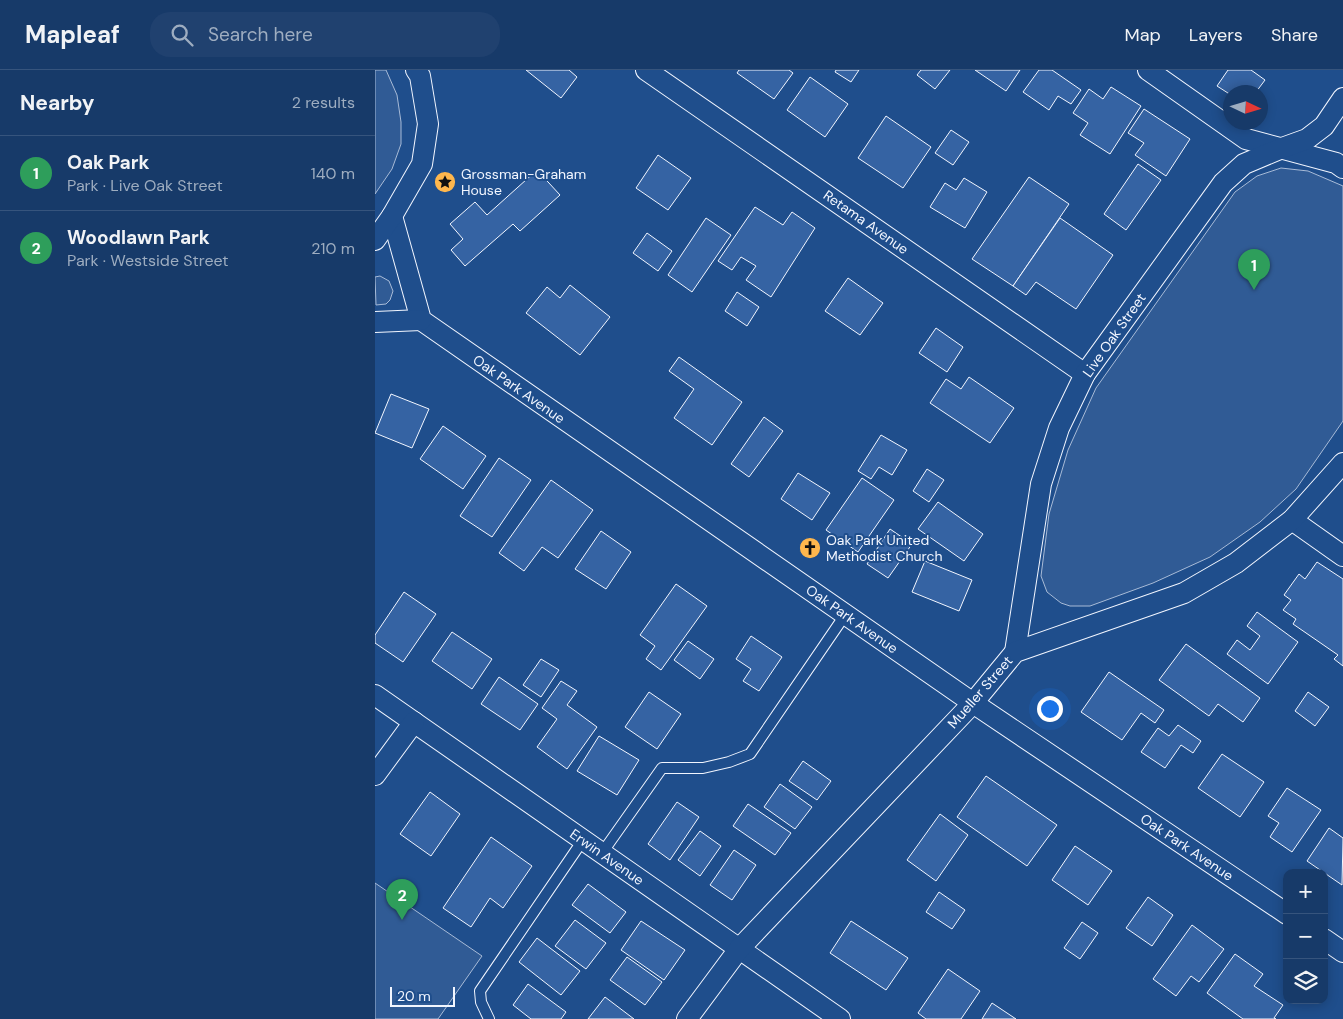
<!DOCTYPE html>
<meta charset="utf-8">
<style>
:root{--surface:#173a69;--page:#20416f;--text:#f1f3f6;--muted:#9eadc0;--line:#36547d;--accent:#8c9099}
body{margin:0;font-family:"DM Sans",sans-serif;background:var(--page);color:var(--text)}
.controls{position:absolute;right:15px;bottom:15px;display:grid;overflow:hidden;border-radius:10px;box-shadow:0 2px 12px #0003}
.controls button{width:45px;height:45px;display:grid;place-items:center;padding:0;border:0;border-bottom:1px solid var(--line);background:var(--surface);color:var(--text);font:25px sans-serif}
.compass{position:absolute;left:848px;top:15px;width:45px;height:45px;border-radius:50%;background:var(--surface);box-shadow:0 2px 12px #0003;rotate:94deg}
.scale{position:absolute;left:15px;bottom:12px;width:65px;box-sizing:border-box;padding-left:5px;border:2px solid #f2f6ff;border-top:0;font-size:14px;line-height:18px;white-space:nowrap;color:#f2f6ff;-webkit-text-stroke:4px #1f4e8c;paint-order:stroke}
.you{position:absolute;left:674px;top:638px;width:18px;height:18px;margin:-12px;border:4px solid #fff;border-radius:50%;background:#1a73e8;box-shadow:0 0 0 8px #1a73e833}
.badge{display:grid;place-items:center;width:32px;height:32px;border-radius:50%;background:var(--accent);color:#fff;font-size:16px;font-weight:700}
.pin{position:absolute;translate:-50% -41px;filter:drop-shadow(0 1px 2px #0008)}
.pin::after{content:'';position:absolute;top:26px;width:18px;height:15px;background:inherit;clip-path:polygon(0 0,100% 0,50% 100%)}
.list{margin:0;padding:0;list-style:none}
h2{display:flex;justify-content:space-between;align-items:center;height:65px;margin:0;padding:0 20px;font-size:21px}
h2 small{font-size:16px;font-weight:400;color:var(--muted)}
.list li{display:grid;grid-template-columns:32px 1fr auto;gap:15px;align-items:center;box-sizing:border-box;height:75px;padding:0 20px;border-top:1px solid var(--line)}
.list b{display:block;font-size:19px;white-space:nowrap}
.list p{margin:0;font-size:16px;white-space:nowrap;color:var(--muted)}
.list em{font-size:16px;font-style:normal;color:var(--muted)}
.icon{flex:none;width:28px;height:28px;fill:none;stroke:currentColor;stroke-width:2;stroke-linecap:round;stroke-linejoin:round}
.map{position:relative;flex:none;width:968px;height:949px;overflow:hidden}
header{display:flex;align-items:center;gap:30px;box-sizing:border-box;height:70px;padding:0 25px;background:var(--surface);border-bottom:1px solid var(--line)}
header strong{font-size:24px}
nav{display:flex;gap:28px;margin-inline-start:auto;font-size:18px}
.search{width:350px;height:45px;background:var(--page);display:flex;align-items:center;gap:12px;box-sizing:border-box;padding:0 18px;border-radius:20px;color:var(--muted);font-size:19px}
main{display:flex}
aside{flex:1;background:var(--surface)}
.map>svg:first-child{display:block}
.built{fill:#305b95;stroke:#a8bbd7}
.building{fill:#3563a3;stroke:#f2f6ff}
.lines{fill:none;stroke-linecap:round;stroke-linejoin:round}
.lane-casing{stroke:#f2f6ff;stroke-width:12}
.street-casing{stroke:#f2f6ff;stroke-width:22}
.lane{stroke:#1f4e8c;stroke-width:10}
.street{stroke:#1f4e8c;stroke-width:20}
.labels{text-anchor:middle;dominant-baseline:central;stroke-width:4;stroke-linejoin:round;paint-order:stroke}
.poi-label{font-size:14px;fill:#f2f6ff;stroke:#1f4e8c;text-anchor:start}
.street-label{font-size:14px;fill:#f2f6ff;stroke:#1f4e8c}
</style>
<header>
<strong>Mapleaf</strong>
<div class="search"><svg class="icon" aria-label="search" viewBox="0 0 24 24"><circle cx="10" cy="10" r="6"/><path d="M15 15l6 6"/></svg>Search here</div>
<nav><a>Map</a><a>Layers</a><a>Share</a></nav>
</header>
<main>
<aside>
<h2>Nearby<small>2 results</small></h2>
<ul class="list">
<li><span class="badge" style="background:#2e9e5b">1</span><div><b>Oak Park</b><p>Park · Live Oak Street</p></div><em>140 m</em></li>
<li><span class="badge" style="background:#2e9e5b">2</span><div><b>Woodlawn Park</b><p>Park · Westside Street</p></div><em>210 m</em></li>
</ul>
</aside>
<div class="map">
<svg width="968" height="949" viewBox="0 0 968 949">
<rect width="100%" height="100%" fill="#1f4e8c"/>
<g class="built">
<path d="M0,0h11l11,25 4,27v22l-9,25 -17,25z"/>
<path d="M906,98l27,3 35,15v235l-47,68 -36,33 -50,35 -57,26 -63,23h-20l-9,-3 -14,-11 -6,-16 8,-62 19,-64 28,-62 139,-196 22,-16z"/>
<path d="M5,206l9,5 4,10 -3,9 -4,4 -10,1 -1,-28z"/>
<path d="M0,813l107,73 -44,63h-63z"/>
</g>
<g class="building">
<path d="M151,0h43l8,7 -16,21z"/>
<path d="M364,0h50l4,3 -19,26 -37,-26z"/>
<path d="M461,0h23l-8,12 -16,-10z"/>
<path d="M546,0h29l-15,19 -18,-14z"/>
<path d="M600,0h45l-14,21z"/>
<path d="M664,0h13l29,20 -10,14 -13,-8 -9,14 -26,-18z"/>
<path d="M853,0h23l14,10 -9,12h-25v3l-14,-9z"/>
<path d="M435,7l38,27 -23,33 -38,-27z"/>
<path d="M736,17l30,19 -31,48 -30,-19 8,-12 -15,-10 16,-24 14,10z"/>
<path d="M769,39l46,30 -24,37 -31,-21 9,-12 -16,-10z"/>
<path d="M511,46l45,31 -28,41 -45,-30z"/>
<path d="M576,60l18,12 -16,23 -18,-12z"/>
<path d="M283,85l33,23 -23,32 -32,-22z"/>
<path d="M763,94l23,16 -35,50 -22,-16z"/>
<path d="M162,100l23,25 -40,36 -7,-7 -48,42 -14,-16 12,-11 -13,-15 25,-22 12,13z"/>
<path d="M654,107l40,27 -56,82 -41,-27z"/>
<path d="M589,108l23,14 -22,36 -35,-21 15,-24 11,7z"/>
<path d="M380,137l28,18 9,-13 23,16 -44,69 -25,-17 10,-14 -15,-9 -9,13 -14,-9z"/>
<path d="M331,148l25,17 -39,57 -24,-17z"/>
<path d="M685,148l53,37 -37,54 -40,-27 -10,13 -13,-9z"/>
<path d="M272,163l25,18 -14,20 -25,-18z"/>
<path d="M473,208l35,25 -23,32 -35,-24z"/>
<path d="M195,215l40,32 -30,38 -54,-42 21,-26 13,11z"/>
<path d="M362,222l22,15 -12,19 -22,-15z"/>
<path d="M561,258l27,19 -16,25 -28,-19z"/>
<path d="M304,287l63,45 -30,43 -38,-27 20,-29 -25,-18z"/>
<path d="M594,307l45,31 -24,35 -60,-40 16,-24 15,10z"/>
<path d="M16,324l38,15 -17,39 -37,-15z"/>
<path d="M389,347l19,14 -34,46 -18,-13z"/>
<path d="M68,356l43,30 -23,33 -43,-30z"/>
<path d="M506,365l26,15 -15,25 -13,-8 -8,12 -13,-8z"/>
<path d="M124,388l32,22 -39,57 -32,-21z"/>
<path d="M552,399l17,11 -15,22 -16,-11z"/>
<path d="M423,403l32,20 -18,27 -31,-21z"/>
<path d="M487,408l32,22 -36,52 -32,-22z"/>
<path d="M176,410l42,30 -35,48 -16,-11 -18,24 -25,-18z"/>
<path d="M563,432l45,32 -19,27 -46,-32z"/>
<path d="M515,459l22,15 -24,34 -21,-14z"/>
<path d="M226,461l30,21 -25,37 -31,-20z"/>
<path d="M550,491l47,19 -13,31 -47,-19z"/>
<path d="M942,492l26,17v87l-9,-7 4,-4 -45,-31 3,-5 -13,-9 8,-10 -7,-5 15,-21 6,5z"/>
<path d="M301,514l31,22 -46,64 -15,-11 9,-13 -15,-11z"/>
<path d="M29,522l32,22 -33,48 -28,-19v-8z"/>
<path d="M882,542l41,30 -30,42 -41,-30 10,-14 13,10 10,-14 -13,-10z"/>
<path d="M77,562l40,27 -20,30 -40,-28z"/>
<path d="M376,566l31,21 -23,34 -16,-10 8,-12 -15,-10z"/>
<path d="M313,571l26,18 -14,20 -26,-19z"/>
<path d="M811,574l74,54 -17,24 -25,-18 -9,12 -50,-36z"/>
<path d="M166,589l18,11 -18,27 -18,-12z"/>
<path d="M734,602l55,38 -9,13 -14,-10 -19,27 -41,-28z"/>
<path d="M124,607l39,27 -18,26 -39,-26z"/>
<path d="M186,611l16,10 -10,14 30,22 -30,42 -30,-22 20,-28 -15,-11z"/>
<path d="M274,622l32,22 -24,35 -32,-22z"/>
<path d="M933,622l21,15 -14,19 -20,-15z"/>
<path d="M803,655l23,16 -8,12 -12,-8 -16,23 -24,-16 17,-24 11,8z"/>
<path d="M224,666l40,24 -22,35 -40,-24z"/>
<path d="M847,684l42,28 -24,35 -42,-29z"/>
<path d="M428,691l28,20 -14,19 -28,-19z"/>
<path d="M611,706l71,49 -30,41 -70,-49z"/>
<path d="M405,714l32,23 -17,22 -31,-22z"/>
<path d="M912,718l34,22 -29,42 -22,-15 9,-14 -11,-7z"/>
<path d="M55,722l30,22 -29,42 -31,-22z"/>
<path d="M302,732l22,15 -29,43 -22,-16z"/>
<path d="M373,734l43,29 -16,22 -42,-29z"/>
<path d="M565,744l28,21 -32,46 -29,-21z"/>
<path d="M954,758l14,10 -1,47 -35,-24z"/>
<path d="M325,761l21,15 -21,30 -22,-16z"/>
<path d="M116,767l41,29 -29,42 -13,-10 -19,29 -28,-19z"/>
<path d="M700,776l37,25 -24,34 -36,-25z"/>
<path d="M359,780l22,15 -24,35 -22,-15z"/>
<path d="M213,814l38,28 -16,21 -38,-28z"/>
<path d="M564,822l26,18 -13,19 -26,-17z"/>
<path d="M773,827l25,18 -21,31 -26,-18z"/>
<path d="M200,850l31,23 -20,26 -31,-23z"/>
<path d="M266,851l44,29 -21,30 -43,-30z"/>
<path d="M476,851l57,37 -22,32 -56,-37z"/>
<path d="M707,852l16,11 -18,26 -16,-11z"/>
<path d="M817,855l32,24 -25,33 -8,-6 -15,20 -23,-17z"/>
<path d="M162,868l43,33 -19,24 -42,-33z"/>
<path d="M860,884l28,20 -9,12 29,19 -9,13 2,1h-33l-36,-26z"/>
<path d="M252,887l35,25 -17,23 -35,-25z"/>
<path d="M573,899l32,22 -19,28h-35l-8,-6z"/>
<path d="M153,914l38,28 -5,7h-30l-18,-14z"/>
<path d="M230,927l29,22h-46z"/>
<path d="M617,933l24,16h-34z"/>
</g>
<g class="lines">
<g class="lane-casing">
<g id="lane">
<path d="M227,783l60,-85h41l26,-6 21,-8 95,-139"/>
<path d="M114,949l-8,-17 -1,-11 103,-151"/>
</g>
</g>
<g class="street-casing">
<g id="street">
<path d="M271,0l439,304"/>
<path d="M773,0l98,69 90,24 7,5"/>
<path d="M17,146l29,104 552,383 314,211"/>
<path d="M0,170l17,-24 30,-52 6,-40 -8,-48 -4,-6"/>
<path d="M0,252l46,-2"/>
<path d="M917,450l51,36"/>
<path d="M640,582l26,-168 18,-56 26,-54 138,-191 21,-19 38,-16 25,-9 17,-13 19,-28"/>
<path d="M0,625l465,324"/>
<path d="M0,705l39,-53"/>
<path d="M949,869l19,13"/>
<path d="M312,949l52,-70 234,-246 42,-51 169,-59 52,-30 56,-43 51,-57"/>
</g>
</g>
<use href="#lane" class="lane"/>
<use href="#street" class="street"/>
</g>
<defs>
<g id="sight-disc" transform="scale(1.125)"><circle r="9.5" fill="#ffb74d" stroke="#1f4e8c"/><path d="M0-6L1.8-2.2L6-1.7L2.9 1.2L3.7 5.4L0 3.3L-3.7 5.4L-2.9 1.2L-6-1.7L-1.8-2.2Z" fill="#111"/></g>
<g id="church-disc" transform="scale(1.125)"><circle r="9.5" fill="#ffb74d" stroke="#1f4e8c"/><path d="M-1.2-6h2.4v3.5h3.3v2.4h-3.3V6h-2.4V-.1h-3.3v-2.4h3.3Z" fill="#111"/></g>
</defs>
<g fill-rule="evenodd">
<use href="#sight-disc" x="70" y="112"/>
<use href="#church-disc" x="435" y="478"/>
</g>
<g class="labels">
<g class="poi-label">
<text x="86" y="104">Grossman-Graham<tspan x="86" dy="16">House</tspan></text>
<text x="451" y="470">Oak Park United<tspan x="451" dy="16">Methodist Church</tspan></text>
</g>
<g class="street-label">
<text transform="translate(491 152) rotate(35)">Retama Avenue</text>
<text transform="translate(739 265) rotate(-55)">Live Oak Street</text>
<text transform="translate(144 319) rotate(35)">Oak Park Avenue</text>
<text transform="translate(477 549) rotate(35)">Oak Park Avenue</text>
<text transform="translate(605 622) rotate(-49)">Mueller Street</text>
<text transform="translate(812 777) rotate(34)">Oak Park Avenue</text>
<text transform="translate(232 787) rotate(35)">Erwin Avenue</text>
</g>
</g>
</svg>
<div class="controls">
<button>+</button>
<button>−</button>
<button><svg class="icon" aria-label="layers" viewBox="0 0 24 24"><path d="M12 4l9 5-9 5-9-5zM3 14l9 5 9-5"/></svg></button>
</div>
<svg class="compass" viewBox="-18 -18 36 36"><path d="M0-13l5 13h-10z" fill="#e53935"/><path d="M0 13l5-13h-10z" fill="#9eadc0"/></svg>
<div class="scale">20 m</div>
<div class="you"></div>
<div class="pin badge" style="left:879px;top:220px;background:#2e9e5b">1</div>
<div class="pin badge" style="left:27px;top:850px;background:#2e9e5b">2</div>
</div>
</main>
